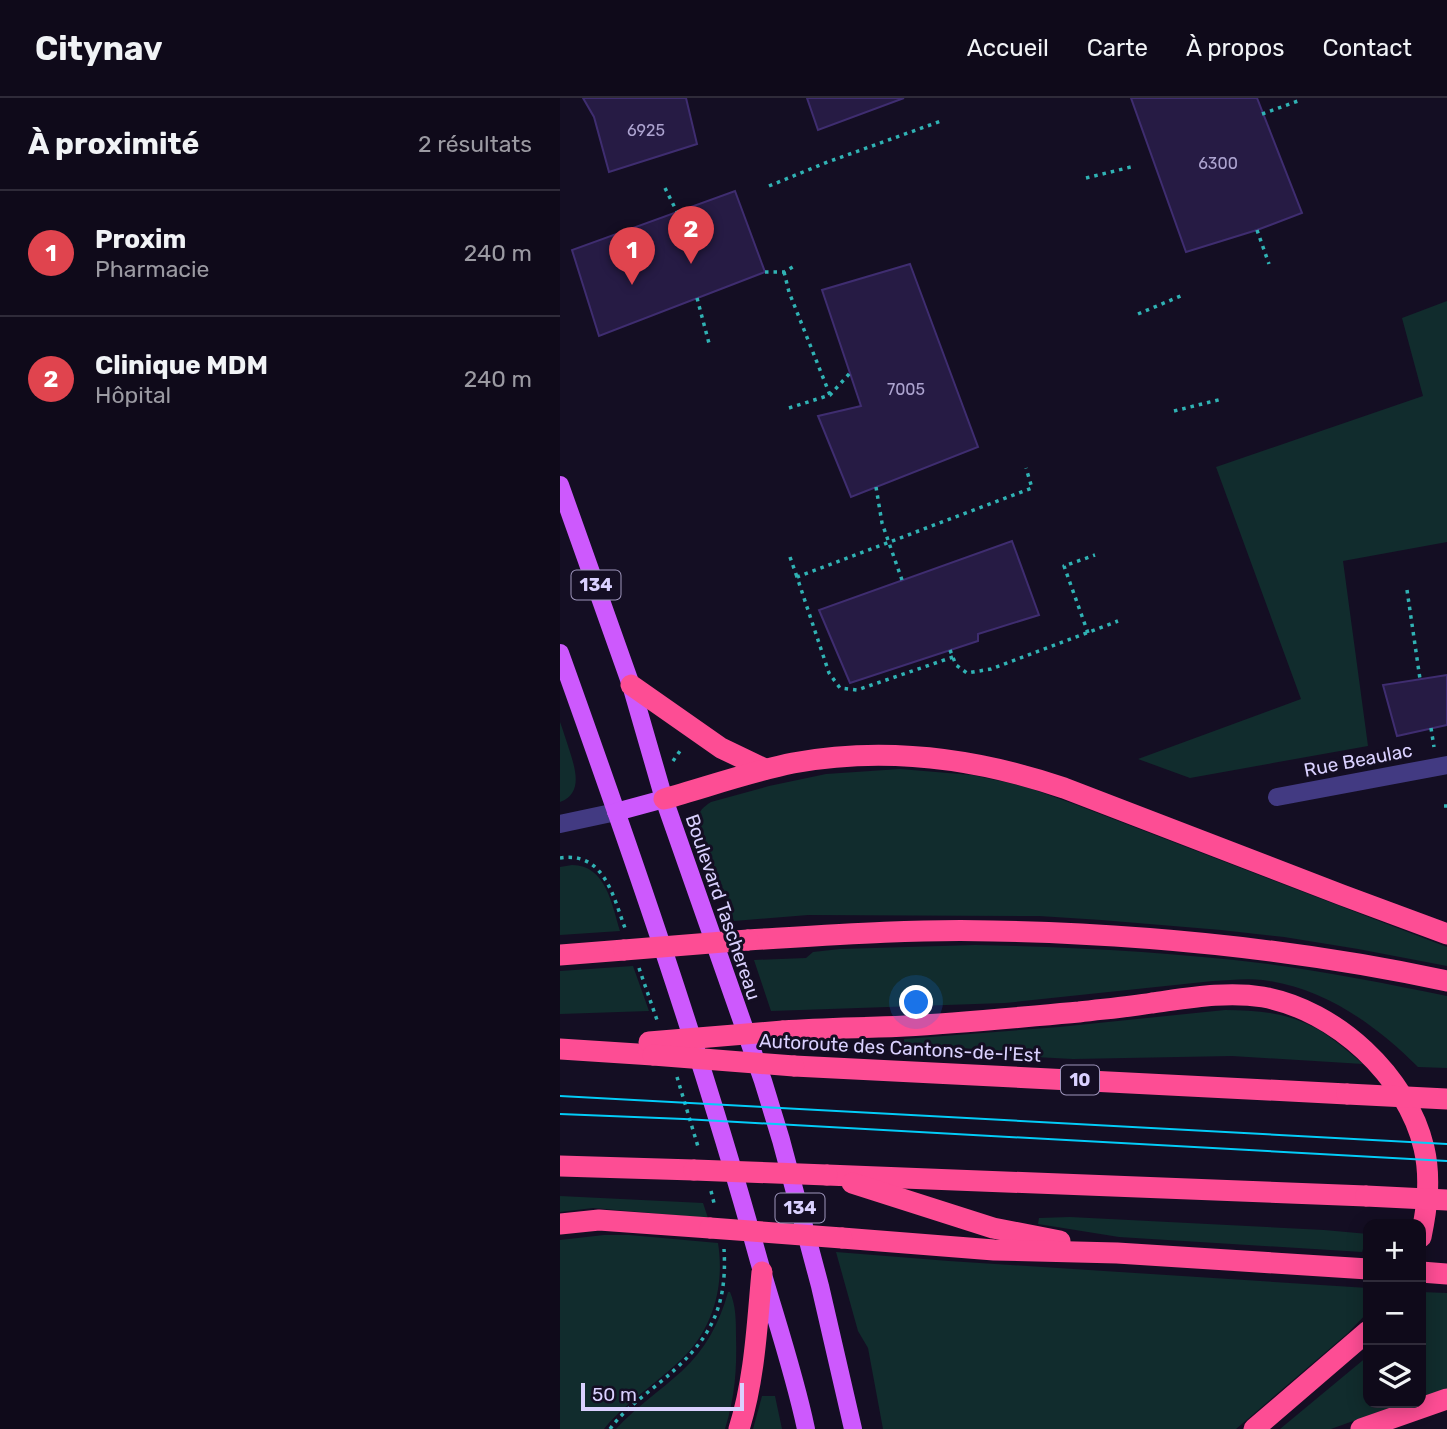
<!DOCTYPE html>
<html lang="fr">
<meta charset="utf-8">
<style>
:root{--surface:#0f0a1a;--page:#1d1827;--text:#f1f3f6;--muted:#9b9aa2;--line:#2f2b39;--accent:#d93025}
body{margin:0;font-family:Rubik,sans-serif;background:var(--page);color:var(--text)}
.controls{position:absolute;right:21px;bottom:21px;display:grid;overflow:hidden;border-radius:14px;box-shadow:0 4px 18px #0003}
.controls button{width:63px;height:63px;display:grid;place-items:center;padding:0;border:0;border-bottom:2px solid var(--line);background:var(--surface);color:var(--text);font:35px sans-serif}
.scale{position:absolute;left:21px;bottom:18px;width:163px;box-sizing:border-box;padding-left:7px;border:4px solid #dad1ff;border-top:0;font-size:19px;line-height:24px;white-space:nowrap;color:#dad1ff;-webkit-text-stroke:5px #140e23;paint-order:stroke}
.you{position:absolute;left:357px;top:905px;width:24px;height:24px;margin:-18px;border:5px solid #fff;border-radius:50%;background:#1a73e8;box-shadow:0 0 0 10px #1a73e833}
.badge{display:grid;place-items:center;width:46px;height:46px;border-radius:50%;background:var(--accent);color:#fff;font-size:23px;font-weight:700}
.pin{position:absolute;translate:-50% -58px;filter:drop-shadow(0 2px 4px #0008)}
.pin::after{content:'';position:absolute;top:37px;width:24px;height:21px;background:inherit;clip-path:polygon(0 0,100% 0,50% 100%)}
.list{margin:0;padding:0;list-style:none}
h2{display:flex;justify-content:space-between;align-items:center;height:91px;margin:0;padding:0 28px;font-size:30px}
h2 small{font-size:23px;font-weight:400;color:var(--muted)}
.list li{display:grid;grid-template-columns:46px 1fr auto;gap:21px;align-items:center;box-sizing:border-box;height:126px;padding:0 28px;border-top:2px solid var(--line)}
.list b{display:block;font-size:26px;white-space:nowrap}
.list p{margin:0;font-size:23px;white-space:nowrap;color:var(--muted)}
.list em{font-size:23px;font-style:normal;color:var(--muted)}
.icon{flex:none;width:38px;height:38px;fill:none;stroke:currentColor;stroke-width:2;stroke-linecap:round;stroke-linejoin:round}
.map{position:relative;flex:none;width:887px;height:1331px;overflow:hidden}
header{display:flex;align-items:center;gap:42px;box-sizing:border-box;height:98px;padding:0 35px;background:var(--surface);border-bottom:2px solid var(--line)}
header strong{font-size:33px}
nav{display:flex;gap:38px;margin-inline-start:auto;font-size:24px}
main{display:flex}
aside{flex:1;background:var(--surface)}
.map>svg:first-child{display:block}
.green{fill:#112c2d}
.building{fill:#261b44;stroke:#3f2d70;stroke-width:2}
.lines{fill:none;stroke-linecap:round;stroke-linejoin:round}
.path{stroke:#30b2b4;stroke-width:3.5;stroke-dasharray:3.5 5;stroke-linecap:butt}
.minor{stroke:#423a82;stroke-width:18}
.major{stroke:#cd59fd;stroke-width:18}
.highway{stroke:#fd4d94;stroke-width:21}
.tram{stroke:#03cdf9;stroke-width:2}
.highway-bridge{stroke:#fd4d94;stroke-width:21}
.labels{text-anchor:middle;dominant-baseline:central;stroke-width:6;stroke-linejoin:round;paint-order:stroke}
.number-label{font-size:16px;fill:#ada4d0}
.shield{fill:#140e23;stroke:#9f96bd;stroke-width:2}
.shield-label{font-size:18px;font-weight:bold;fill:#dad1ff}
.street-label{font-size:19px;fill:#dad1ff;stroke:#140e23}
</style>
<header>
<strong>Citynav</strong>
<nav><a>Accueil</a><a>Carte</a><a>À propos</a><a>Contact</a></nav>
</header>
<main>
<aside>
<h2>À proximité<small>2 résultats</small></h2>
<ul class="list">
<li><span class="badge" style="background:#e0444e">1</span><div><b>Proxim</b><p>Pharmacie</p></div><em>240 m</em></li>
<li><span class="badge" style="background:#e0444e">2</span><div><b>Clinique MDM</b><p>Hôpital</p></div><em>240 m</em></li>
</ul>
</aside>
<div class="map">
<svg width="887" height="1331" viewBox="0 0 887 1331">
<rect width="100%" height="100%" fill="#140e23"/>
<g class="green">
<path d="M887,203v241l-104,19 25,185 -178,32 -52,-19 163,-60 -85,-232 207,-71 -21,-78z"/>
<path d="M0,624c3,8 6,18 9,27 6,19 15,44 -9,53z"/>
<path d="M340,671l72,6 33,7 27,7 42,15 373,143v19l-89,-17 -74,-12 -63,-7 -120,-10 -62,-4 -231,-1 -74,6 -35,-97c-2,-12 3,-16 12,-22l58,-16 57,-12z"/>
<path d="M12,767c34,0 40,40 48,66l-60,4v-68z"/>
<path d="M415,847c97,2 196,7 293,19 60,8 120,20 179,32v72l-29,-1c-43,-43 -94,-79 -155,-87 -16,-2 -33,0 -50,1l-208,22 -234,8 -17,-51 52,-2 7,-6 27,-3z"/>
<path d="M73,868l16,45 -89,3v-43z"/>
<path d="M665,912c27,0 55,2 80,13 22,9 40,26 58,41l-131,-8 -159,3 -168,-9 -1,-11 155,-12z"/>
<path d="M0,1098l143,7 5,15 -115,-10 -33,4z"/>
<path d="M510,1119l254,13 44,4v1l-6,17 -243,-15 -81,-13 1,-6z"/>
<path d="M44,1137h25l89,8c6,37 -2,76 -27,106 -26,30 -62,49 -87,80h-44v-189z"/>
<path d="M276,1154l113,9 419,27v24l-20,21 -112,96h-353l-15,-81 -10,-17z"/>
<path d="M168,1194h2c6,14 6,29 6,44 1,33 -1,61 -11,93h-109c20,-22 44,-38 66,-58 23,-21 38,-49 46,-79z"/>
<path d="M861,1194l26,1v96l-26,8z"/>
<path d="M808,1258v47h35l-72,26h-51z"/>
<path d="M202,1298h13l7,33h-29z"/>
</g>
<g class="building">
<path d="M23,0h103l11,46 -88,28 -15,-55z"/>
<path d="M247,0h97l-86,32z"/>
<path d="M571,0h126l45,115 -45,17 -71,22z"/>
<path d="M175,93l30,81 -166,64 -27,-86z"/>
<path d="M350,166l68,183 -127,50 -33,-81 43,-10 -39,-116z"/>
<path d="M452,443l27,74 -61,19v7l-128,42 -31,-73z"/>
<path d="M887,577v50l-50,11 -14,-51z"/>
</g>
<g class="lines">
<g class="path">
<path d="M702,16l36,-13"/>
<path d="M526,80l49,-12"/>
<path d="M209,88l56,-23 116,-42"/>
<path d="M105,90l12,24"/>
<path d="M697,132l12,34"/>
<path d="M205,174h19l12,-7"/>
<path d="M224,174l5,20 41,103"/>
<path d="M137,200l13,49"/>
<path d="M578,216l45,-19"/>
<path d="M229,310l41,-13 20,-22"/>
<path d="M614,313l48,-12"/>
<path d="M316,389l6,36 20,57"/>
<path d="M230,459l7,20"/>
<path d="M847,492l13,89"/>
<path d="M528,535l-24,-67 31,-11"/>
<path d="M390,552l6,15 11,8 24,-4 127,-48"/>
<path d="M393,559l-96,33 -17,-2 -11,-15 -32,-96 235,-89 -6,-20"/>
<path d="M871,630l3,19"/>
<path d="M113,663l9,-13"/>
<path d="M884,708h3"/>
<path d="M0,760c44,-7 53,38 65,70"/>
<path d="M79,870l18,52"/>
<path d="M117,979l22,73"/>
<path d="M151,1093l4,16"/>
<path d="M50,1331c13,-18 31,-31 48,-45 48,-39 70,-71 66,-135"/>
</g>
<g class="minor">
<path d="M717,699l170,-32"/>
<path d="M0,726l56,-12"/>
</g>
<g class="major">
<path d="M0,387l71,200 33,114 99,282 18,59 39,146 33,143"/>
<path d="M0,555c72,201 142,402 199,608 16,56 35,111 47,168"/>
<path d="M56,714l48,-13"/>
</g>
<g class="highway">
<path d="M71,587l90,63 44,21"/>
<path d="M104,701c43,-12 85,-27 129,-36 92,-17 183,-5 271,25l278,107 105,39"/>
<path d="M188,842c82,-5 163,-11 245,-9 152,3 304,18 454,50"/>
<path d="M0,857l64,-5"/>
<path d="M223,933c41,-3 81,-3 122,-5 58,-3 116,-9 174,-14 24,-3 49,-5 73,-9 37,-5 74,-12 111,-6 73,13 144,79 161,151 7,30 3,60 -3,89"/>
<path d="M0,951l93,6"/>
<path d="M234,968l553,28"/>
<path d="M0,1068l134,4"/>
<path d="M267,1077l539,21"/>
<path d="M292,1085l141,45 67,13"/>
<path d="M0,1126l39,-4 111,8"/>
<path d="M282,1140l152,12 123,3 251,16"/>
<path d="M861,1174l26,2"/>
<path d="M179,1331c16,-51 18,-105 23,-157"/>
<path d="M694,1331l114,-98"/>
<path d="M801,1331l86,-30"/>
</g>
<g class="tram">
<path d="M0,998l887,48"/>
<path d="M0,1016l124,5 763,42"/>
</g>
<g class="highway-bridge">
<path d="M64,852l124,-10"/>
<path d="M89,944l134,-11"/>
<path d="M93,957l141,11"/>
<path d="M787,996l100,5"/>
<path d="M134,1072l133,5"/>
<path d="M806,1098l81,4"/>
<path d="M150,1130l132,10"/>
</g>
</g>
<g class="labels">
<g class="number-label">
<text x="86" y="32">6925</text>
<text x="658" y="65">6300</text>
<text x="346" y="291">7005</text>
</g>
<g class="shield">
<rect x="11.5" y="472.5" width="49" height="29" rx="5"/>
<rect x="501" y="967.5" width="38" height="29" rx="5"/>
<rect x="215.5" y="1095.5" width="49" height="29" rx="5"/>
</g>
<g class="shield-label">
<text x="36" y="487">134</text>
<text x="520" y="982">10</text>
<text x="240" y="1110">134</text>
</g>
<g class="street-label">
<text transform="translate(798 662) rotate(-11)">Rue Beaulac</text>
<text transform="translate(163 809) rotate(71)">Boulevard Taschereau</text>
<text transform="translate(340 950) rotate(3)">Autoroute des Cantons-de-l'Est</text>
</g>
</g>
</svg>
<div class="controls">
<button>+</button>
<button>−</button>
<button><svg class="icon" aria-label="layers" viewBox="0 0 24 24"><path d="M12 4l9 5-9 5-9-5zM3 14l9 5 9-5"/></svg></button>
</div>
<div class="scale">50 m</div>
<div class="you"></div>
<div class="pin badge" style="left:72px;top:187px;background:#e0444e">1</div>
<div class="pin badge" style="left:131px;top:166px;background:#e0444e">2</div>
</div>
</main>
